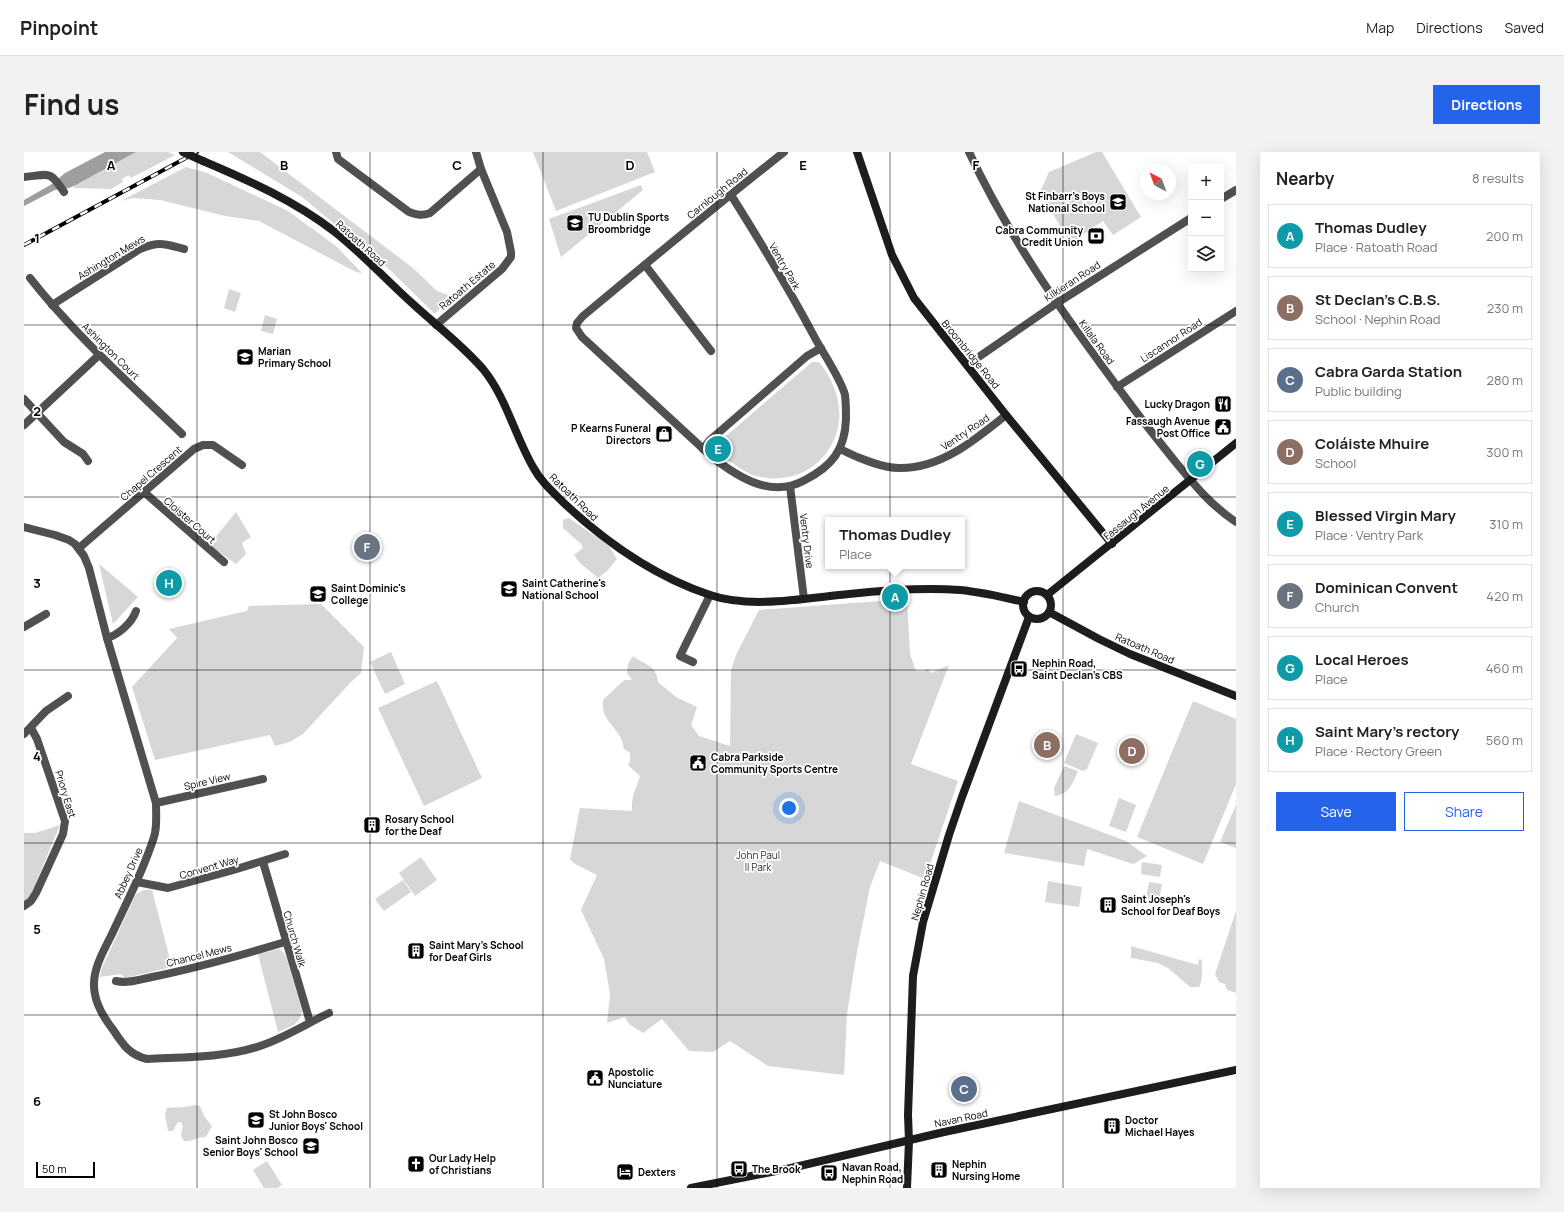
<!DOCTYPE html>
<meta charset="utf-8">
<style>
:root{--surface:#fff;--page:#f2f2f2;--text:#222;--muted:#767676;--line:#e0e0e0;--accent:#2563eb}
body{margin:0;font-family:Manrope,sans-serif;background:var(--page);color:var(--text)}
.controls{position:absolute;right:12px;top:12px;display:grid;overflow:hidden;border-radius:0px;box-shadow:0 4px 16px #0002}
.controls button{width:36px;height:36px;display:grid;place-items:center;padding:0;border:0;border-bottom:1px solid var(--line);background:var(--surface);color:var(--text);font:20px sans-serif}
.compass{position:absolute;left:1116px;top:12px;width:36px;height:36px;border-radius:50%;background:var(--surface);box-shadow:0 4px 16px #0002;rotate:319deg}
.scale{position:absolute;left:12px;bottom:10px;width:59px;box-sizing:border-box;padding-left:4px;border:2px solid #000;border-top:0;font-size:11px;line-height:14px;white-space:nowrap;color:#000;-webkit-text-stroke:3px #fff;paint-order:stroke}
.you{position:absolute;left:765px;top:656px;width:14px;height:14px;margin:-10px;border:3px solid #fff;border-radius:50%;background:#1a73e8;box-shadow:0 0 0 6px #1a73e833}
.badge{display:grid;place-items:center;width:26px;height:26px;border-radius:50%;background:var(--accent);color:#fff;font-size:13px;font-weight:700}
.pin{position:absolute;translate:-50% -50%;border:2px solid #fff;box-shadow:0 1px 4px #0006}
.popup{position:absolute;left:801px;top:365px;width:140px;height:52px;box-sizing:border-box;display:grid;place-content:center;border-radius:0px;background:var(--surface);filter:drop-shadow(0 1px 3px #0005);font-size:13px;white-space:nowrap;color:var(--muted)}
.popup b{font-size:15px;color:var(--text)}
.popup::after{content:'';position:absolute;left:50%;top:100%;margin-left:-8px;border:8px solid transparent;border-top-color:var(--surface)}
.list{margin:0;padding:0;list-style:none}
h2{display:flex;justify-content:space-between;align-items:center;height:52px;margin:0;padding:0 16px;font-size:17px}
h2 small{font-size:13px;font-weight:400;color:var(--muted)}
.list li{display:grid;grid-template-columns:26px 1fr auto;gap:12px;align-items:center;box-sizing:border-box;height:64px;margin:0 8px 8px;padding:0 8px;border:1px solid var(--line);border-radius:0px}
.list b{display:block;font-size:15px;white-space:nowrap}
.list p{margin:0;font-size:13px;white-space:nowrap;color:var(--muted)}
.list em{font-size:13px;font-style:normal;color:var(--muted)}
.actions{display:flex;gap:8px;padding:12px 16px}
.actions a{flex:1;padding:9px 0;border:1px solid var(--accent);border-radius:0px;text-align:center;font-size:14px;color:var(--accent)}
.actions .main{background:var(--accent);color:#fff}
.icon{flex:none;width:22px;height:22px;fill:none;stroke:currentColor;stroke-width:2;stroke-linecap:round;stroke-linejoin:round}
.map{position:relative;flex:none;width:1212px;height:1036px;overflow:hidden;border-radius:0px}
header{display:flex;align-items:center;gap:24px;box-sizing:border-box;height:56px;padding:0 20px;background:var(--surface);border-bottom:1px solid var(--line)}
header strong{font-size:19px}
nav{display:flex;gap:22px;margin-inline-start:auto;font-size:14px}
.intro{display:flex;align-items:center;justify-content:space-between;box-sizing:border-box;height:96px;padding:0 24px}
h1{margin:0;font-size:28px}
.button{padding:10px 18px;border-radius:0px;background:var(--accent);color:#fff;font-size:14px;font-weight:700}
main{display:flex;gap:24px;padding:0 24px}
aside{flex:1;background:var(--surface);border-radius:0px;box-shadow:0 4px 16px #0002}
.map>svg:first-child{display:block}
.green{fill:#d7d7d7}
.water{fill:#9e9e9e}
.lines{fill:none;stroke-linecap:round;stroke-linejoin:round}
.street{stroke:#505050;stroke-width:8}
.secondary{stroke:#1d1d1d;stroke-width:8}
.rail-casing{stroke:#000;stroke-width:4}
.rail{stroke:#fff;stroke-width:2.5;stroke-dasharray:8;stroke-linecap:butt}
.secondary-bridge{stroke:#1d1d1d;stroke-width:8}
.grid{fill:none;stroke:#000;stroke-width:1;stroke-opacity:0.55}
.labels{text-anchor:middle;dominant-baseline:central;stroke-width:3.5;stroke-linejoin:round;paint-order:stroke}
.street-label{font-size:10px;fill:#000;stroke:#fff}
.poi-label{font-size:10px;font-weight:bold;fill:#000;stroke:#fff;text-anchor:start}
.park-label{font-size:10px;fill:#2e2e2e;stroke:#fff}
.grid-label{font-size:13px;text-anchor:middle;font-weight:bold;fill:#000;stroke:#fff;stroke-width:3.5;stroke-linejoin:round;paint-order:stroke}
</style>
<header>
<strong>Pinpoint</strong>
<nav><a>Map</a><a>Directions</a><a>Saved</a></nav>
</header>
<div class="intro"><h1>Find us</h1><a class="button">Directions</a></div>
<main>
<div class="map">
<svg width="1212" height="1036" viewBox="0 0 1212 1036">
<rect width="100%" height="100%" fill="#fff"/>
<g class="green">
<path d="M112,0h32l7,3 -44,23 -2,-3 -7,4 1,3 -12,7 -37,-1v-2z"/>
<path d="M204,0h32l153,116 24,23 14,5 -16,18 -45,-44 -88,-73z"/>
<path d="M509,0h114l8,20 -99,39z"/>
<path d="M1072,0h6l39,65 -28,18 -10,-14 -33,22 -30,-51 9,-20z"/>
<path d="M162,15l21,6 81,38 48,35 26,27 -6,-1 -97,-51 -34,-5 -65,-16 -27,-2 -12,3z"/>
<path d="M617,33l2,5 -82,67 -12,-38z"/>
<path d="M205,137l12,4 -6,19 -11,-4z"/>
<path d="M241,163l12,4 -4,15 -12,-3z"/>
<path d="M788,210h7c15,18 24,43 19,66 -10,40 -49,60 -88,46 -6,-3 -13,-8 -18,-11 -6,-4 -14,-8 -15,-15 0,-5 5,-9 9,-12z"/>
<path d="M212,360l15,25 -9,6 4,11 -10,10 -27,-19z"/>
<path d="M545,366l40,28 8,13 -9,11 -10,8 -18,-15 -6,-8 9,-7 -2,-4 -18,-16v-8z"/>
<path d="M75,412l39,33 -25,27z"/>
<path d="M883,447l3,55 6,17h7l5,-2 3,4 18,-8 -38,99 47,17 -33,98 -45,-18 -10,26 -14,70 -9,57 -3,61 -76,-9 -38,-25 -17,11 -24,-1 -27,-32 -19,14 -14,-9 -4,-7 -18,6 3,-29 -6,-35 -23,-49 16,-35 -22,-11 -5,-5 10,-51 52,3c-1,-15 4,-22 8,-35l-12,-11 2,-4v-8l-6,-4c-3,-23 -24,-26 -21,-49l21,-20h8l-5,-7 1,-9 5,-8c13,10 23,8 25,26l18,15 21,10 -6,18 8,11 31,10 1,-76 5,-15 23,-45z"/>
<path d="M297,452l43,43 -3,26 -11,10 -47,51 -13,8 -15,4 -5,-11 -115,25 -23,-73 45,-49 -8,-9 73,-17 5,-1 2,-5z"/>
<path d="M367,500l14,32 -20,10 -15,-32z"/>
<path d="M413,529l45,97 -58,28 -46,-98z"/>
<path d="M1169,549l43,18v65l-33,80 -66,-27z"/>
<path d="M1052,582l22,9 -11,26 -4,2 -19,-8z"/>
<path d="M1040,614l14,5c-5,11 -9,24 -23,25l-1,-8z"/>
<path d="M1095,646l17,7 -10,27 -17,-6z"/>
<path d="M995,649l107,40 21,15 -14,8 -46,-15 -3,17 -80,-13z"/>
<path d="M1212,653v43l-16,-6z"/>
<path d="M36,673l-30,72 -6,4v-68h11z"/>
<path d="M397,705l16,23 -22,16 -16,-23z"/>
<path d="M1118,710l20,3 -2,12 -19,-3z"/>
<path d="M379,728l8,12 -27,19 -9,-12z"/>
<path d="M1024,729l34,6 -3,20 -34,-5z"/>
<path d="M1125,730l13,2 -3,17 -13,-2z"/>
<path d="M120,738h8l20,77 -47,11 -4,-4 -21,3 1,-7 35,-76z"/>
<path d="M1212,759v82l-9,-3 -2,-6 -6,-2 -4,-8z"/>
<path d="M1107,794l67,19 1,-6 3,1c-1,10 2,18 -3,27h-9l-22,-19 -10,-5 -27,-5z"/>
<path d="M255,797l4,3 3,4 16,55c-2,14 -13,16 -24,21l-20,-78z"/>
<path d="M170,953l6,1 4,10 8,10 -6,11c-8,-1 -13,5 -22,4 -4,-5 -3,-9 -1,-14l-2,-5 -4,1 -4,8h-5l-3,-17 2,-6c9,-1 18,0 27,-3z"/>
<path d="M243,1009l15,24 -5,3h-13l-11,-18z"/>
</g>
<path class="water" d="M81,0h31l-62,34 -5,2 -14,2 -31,16v-6l28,-16 13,-11z"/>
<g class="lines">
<g class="street">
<path d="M312,0l2,7 71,53c8,3 13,4 21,1l51,-44"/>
<path d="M945,0c42,90 100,170 159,249 16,22 33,43 50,64 19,23 34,41 58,57"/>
<path d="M0,25c25,-2 25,-8 40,15"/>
<path d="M707,43c29,46 58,94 84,143 8,15 26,41 30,57 1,8 1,15 1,24 -1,31 -14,47 -41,61 -34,19 -67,-3 -93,-23l-130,-120 -6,-9 1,-5 6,-7c66,-55 133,-110 201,-164"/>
<path d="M1197,47l15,-9"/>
<path d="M621,113l66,86"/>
<path d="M6,126c45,57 100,106 152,156"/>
<path d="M28,153l88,-56c20,-8 24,-5 44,0"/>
<path d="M412,173l66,-56 9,-12v-5l-4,-20 -26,-63 -5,-17"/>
<path d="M943,213l90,-62 134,-85"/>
<path d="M1093,235l119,-76"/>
<path d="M0,247l40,43 19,12 5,7"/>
<path d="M0,273l75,-70"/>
<path d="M679,297l7,-9 97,-84 14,-8"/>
<path d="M816,297c16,8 44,20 61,19 41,0 75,-29 105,-53"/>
<path d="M766,334l14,113"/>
<path d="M120,340l80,70"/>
<path d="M0,375l31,8 14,5 6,4 9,12 5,12 18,70 49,165c0,10 1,20 -1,30 -2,9 -6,18 -9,26 -10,26 -23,51 -35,77 -8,16 -18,33 -17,51 1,17 10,31 20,44 9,14 16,24 33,28 37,-2 77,-1 113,-13 24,-8 46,-22 69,-33"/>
<path d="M55,396l115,-99 9,-4h10l29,20"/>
<path d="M0,475l22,-13"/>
<path d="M83,486c11,-3 25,-15 29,-27"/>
<path d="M669,510l-13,-6 30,-61"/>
<path d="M0,582l22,-23 22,-15"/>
<path d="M132,651l107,-24"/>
<path d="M239,710l47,160"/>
<path d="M113,730l31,6 62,-17 55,-17"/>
<path d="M0,754l7,-5 5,-8 27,-59 2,-13 -28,-82 -6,-11"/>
<path d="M92,829c12,3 25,-2 36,-4 45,-9 90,-22 133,-35"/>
</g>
<g class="secondary">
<path d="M833,0l35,103 22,43 92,117 106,129"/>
<path d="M179,9c47,20 92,40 132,71 28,22 52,49 78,72 23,21 49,41 70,65 23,28 32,67 50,98 8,15 21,26 33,38 41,38 90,72 144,90 41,14 97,3 139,-1 37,-4 74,-7 111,-4 21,2 43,7 64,12"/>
<circle cx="1013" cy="453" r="14"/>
<path d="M1023,443l189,-152"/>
<path d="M1025,460l50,27 31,15 106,42"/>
<path d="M667,1036l100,-20 153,-36 292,-62"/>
<path d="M883,1036l2,-47 -1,-26 5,-139 10,-54 26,-87 13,-38 67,-180"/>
</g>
<g class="rail-casing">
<path id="rail" d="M0,93l173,-93"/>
</g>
<use href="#rail" class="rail"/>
<path class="secondary-bridge" d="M159,0l20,9"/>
</g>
<path class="grid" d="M173,0v1036M346,0v1036M519,0v1036M693,0v1036M866,0v1036M1039,0v1036M0,173h1212M0,345h1212M0,518h1212M0,691h1212M0,863h1212"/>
<defs>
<g id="school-square" transform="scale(0.9)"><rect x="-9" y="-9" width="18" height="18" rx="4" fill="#000" stroke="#fff"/><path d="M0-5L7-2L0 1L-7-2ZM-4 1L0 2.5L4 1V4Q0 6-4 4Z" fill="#fff"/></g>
<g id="university-square" transform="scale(0.9)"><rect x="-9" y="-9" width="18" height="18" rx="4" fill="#000" stroke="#fff"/><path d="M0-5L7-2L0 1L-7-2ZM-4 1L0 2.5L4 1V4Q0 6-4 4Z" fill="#fff"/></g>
<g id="bank-square" transform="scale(0.9)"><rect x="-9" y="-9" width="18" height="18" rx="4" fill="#000" stroke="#fff"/><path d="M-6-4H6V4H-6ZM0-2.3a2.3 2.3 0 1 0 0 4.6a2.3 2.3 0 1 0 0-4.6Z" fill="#fff"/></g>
<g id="restaurant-square" transform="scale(0.9)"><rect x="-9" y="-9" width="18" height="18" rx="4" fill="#000" stroke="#fff"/><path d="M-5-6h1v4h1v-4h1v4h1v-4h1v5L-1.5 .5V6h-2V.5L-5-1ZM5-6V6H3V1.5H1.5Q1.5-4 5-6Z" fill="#fff"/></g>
<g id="civic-square" transform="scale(0.9)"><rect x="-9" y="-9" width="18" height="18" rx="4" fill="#000" stroke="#fff"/><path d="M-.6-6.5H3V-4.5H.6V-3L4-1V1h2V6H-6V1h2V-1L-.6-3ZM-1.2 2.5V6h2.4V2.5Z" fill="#fff"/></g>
<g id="shop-square" transform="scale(0.9)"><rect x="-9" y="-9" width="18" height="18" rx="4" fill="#000" stroke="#fff"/><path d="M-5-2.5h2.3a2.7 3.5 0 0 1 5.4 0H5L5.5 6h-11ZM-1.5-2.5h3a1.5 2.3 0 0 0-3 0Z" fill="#fff"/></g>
<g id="bus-square" transform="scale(0.9)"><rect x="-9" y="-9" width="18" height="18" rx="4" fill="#000" stroke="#fff"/><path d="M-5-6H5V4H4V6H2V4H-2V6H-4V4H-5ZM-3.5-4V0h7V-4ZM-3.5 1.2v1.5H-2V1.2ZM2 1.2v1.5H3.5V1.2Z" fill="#fff"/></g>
<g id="building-square" transform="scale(0.9)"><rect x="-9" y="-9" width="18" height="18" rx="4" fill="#000" stroke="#fff"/><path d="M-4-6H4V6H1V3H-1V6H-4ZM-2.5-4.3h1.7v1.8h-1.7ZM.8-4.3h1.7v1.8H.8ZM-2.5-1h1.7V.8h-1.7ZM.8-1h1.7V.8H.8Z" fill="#fff"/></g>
<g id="church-square" transform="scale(0.9)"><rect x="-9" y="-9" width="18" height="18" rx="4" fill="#000" stroke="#fff"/><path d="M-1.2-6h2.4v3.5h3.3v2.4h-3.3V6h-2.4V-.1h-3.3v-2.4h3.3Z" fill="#fff"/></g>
<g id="hotel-square" transform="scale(0.9)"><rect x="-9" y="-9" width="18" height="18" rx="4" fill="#000" stroke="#fff"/><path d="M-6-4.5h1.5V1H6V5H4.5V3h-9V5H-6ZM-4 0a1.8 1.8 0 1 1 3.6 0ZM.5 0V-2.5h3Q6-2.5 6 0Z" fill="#fff"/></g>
</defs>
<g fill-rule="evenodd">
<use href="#school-square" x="1094" y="50"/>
<use href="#university-square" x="551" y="71"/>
<use href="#bank-square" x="1072" y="84"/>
<use href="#school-square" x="221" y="205"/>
<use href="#restaurant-square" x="1199" y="252"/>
<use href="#civic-square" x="1199" y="275"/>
<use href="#shop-square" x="640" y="282"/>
<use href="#school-square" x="485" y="437"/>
<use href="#school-square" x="294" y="442"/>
<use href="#bus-square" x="995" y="517"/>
<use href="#civic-square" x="674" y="611"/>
<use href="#building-square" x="348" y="673"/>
<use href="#building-square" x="1084" y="753"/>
<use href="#building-square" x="392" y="799"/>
<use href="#civic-square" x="571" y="926"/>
<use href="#school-square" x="232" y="968"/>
<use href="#building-square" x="1088" y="974"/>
<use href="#school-square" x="287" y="994"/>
<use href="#church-square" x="392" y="1012"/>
<use href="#bus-square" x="715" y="1017"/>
<use href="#building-square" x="915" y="1018"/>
<use href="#hotel-square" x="601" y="1020"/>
<use href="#bus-square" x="805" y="1021"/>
</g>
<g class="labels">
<g class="street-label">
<text transform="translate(693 41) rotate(-39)">Carnlough Road</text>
<text transform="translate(337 91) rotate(42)">Ratoath Road</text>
<text transform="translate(87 105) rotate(-31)">Ashington Mews</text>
<text transform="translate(761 114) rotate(60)">Ventry Park</text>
<text transform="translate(1048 129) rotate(-33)">Kilkieran Road</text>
<text transform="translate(443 133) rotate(-40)">Ratoath Estate</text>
<text transform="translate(1147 188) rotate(-33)">Liscannor Road</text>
<text transform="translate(1073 190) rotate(54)">Killala Road</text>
<text transform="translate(87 199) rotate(45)">Ashington Court</text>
<text transform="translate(947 202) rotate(51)">Broombridge Road</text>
<text transform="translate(941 280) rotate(-34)">Ventry Road</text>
<text transform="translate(127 321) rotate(-41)">Chapel Crescent</text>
<text transform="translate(550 345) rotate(44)">Ratoath Road</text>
<text transform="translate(1112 360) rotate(-39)">Fassaugh Avenue</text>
<text transform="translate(166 368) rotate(41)">Cloister Court</text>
<text transform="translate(783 389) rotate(83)">Ventry Drive</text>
<text transform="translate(1121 496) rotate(23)">Ratoath Road</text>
<text transform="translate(183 629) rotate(-13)">Spire View</text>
<text transform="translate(42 642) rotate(73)">Priory East</text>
<text transform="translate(185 715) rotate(-16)">Convent Way</text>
<text transform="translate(104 721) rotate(-66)">Abbey Drive</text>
<text transform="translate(898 740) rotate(-74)">Nephin Road</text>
<text transform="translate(271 787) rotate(74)">Church Walk</text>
<text transform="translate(175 803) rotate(-14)">Chancel Mews</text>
<text transform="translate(937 966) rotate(-12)">Navan Road</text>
</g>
<g class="poi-label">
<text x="1081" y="44" text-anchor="end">St Finbarr’s Boys<tspan x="1081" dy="12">National School</tspan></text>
<text x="564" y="65">TU Dublin Sports<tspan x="564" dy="12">Broombridge</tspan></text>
<text x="1059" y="78" text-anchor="end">Cabra Community<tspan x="1059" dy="12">Credit Union</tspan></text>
<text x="234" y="199">Marian<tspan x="234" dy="12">Primary School</tspan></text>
<text x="1186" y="252" text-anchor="end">Lucky Dragon</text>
<text x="1186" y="269" text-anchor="end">Fassaugh Avenue<tspan x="1186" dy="12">Post Office</tspan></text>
<text x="627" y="276" text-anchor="end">P Kearns Funeral<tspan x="627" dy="12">Directors</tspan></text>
<text x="498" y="431">Saint Catherine's<tspan x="498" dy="12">National School</tspan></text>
<text x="307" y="436">Saint Dominic's<tspan x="307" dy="12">College</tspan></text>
<text x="1008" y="511">Nephin Road,<tspan x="1008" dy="12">Saint Declan's CBS</tspan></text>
<text x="687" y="605">Cabra Parkside<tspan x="687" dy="12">Community Sports Centre</tspan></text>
<text x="361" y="667">Rosary School<tspan x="361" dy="12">for the Deaf</tspan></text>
<text x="1097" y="747">Saint Joseph's<tspan x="1097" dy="12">School for Deaf Boys</tspan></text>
<text x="405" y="793">Saint Mary's School<tspan x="405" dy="12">for Deaf Girls</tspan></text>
<text x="584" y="920">Apostolic<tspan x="584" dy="12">Nunciature</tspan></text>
<text x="245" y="962">St John Bosco<tspan x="245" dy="12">Junior Boys' School</tspan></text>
<text x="1101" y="968">Doctor<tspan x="1101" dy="12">Michael Hayes</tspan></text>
<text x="274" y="988" text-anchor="end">Saint John Bosco<tspan x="274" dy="12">Senior Boys' School</tspan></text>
<text x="405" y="1006">Our Lady Help<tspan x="405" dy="12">of Christians</tspan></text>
<text x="928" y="1012">Nephin<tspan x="928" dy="12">Nursing Home</tspan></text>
<text x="818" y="1015">Navan Road,<tspan x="818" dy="12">Nephin Road</tspan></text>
<text x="728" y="1017">The Brook</text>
<text x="614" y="1020">Dexters</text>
</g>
<g class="park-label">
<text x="734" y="703">John Paul<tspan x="734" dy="12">II Park</tspan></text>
</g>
</g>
<g class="grid-label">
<text x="87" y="18">A</text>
<text x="260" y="18">B</text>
<text x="433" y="18">C</text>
<text x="606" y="18">D</text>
<text x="779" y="18">E</text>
<text x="952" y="18">F</text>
<text x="13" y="91">1</text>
<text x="13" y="264">2</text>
<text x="13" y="436">3</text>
<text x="13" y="609">4</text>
<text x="13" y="782">5</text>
<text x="13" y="954">6</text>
</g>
</svg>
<div class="controls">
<button>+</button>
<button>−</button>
<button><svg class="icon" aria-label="layers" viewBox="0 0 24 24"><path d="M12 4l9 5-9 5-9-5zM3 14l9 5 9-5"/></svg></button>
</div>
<svg class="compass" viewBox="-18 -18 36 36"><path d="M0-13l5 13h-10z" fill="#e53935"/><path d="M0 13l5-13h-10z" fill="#767676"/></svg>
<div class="scale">50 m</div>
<div class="you"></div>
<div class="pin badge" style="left:871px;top:445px;background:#0f9aa8">A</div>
<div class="popup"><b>Thomas Dudley</b>Place</div>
<div class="pin badge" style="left:1023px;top:593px;background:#8d6e63">B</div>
<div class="pin badge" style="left:940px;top:937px;background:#5c6f8a">C</div>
<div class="pin badge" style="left:1108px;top:599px;background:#8d6e63">D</div>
<div class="pin badge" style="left:694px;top:297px;background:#0f9aa8">E</div>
<div class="pin badge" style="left:343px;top:395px;background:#6b7280">F</div>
<div class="pin badge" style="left:1176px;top:312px;background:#0f9aa8">G</div>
<div class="pin badge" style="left:145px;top:431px;background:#0f9aa8">H</div>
</div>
<aside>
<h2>Nearby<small>8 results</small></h2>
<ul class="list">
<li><span class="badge" style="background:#0f9aa8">A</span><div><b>Thomas Dudley</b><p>Place · Ratoath Road</p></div><em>200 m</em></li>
<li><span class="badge" style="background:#8d6e63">B</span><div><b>St Declan's C.B.S.</b><p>School · Nephin Road</p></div><em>230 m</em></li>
<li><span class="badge" style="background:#5c6f8a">C</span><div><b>Cabra Garda Station</b><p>Public building</p></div><em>280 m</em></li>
<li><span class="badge" style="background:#8d6e63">D</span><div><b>Coláiste Mhuire</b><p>School</p></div><em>300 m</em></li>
<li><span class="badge" style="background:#0f9aa8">E</span><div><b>Blessed Virgin Mary</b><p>Place · Ventry Park</p></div><em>310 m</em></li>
<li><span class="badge" style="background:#6b7280">F</span><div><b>Dominican Convent</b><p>Church</p></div><em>420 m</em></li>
<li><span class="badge" style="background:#0f9aa8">G</span><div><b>Local Heroes</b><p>Place</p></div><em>460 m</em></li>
<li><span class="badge" style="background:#0f9aa8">H</span><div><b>Saint Mary's rectory</b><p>Place · Rectory Green</p></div><em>560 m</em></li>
</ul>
<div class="actions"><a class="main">Save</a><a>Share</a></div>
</aside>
</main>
